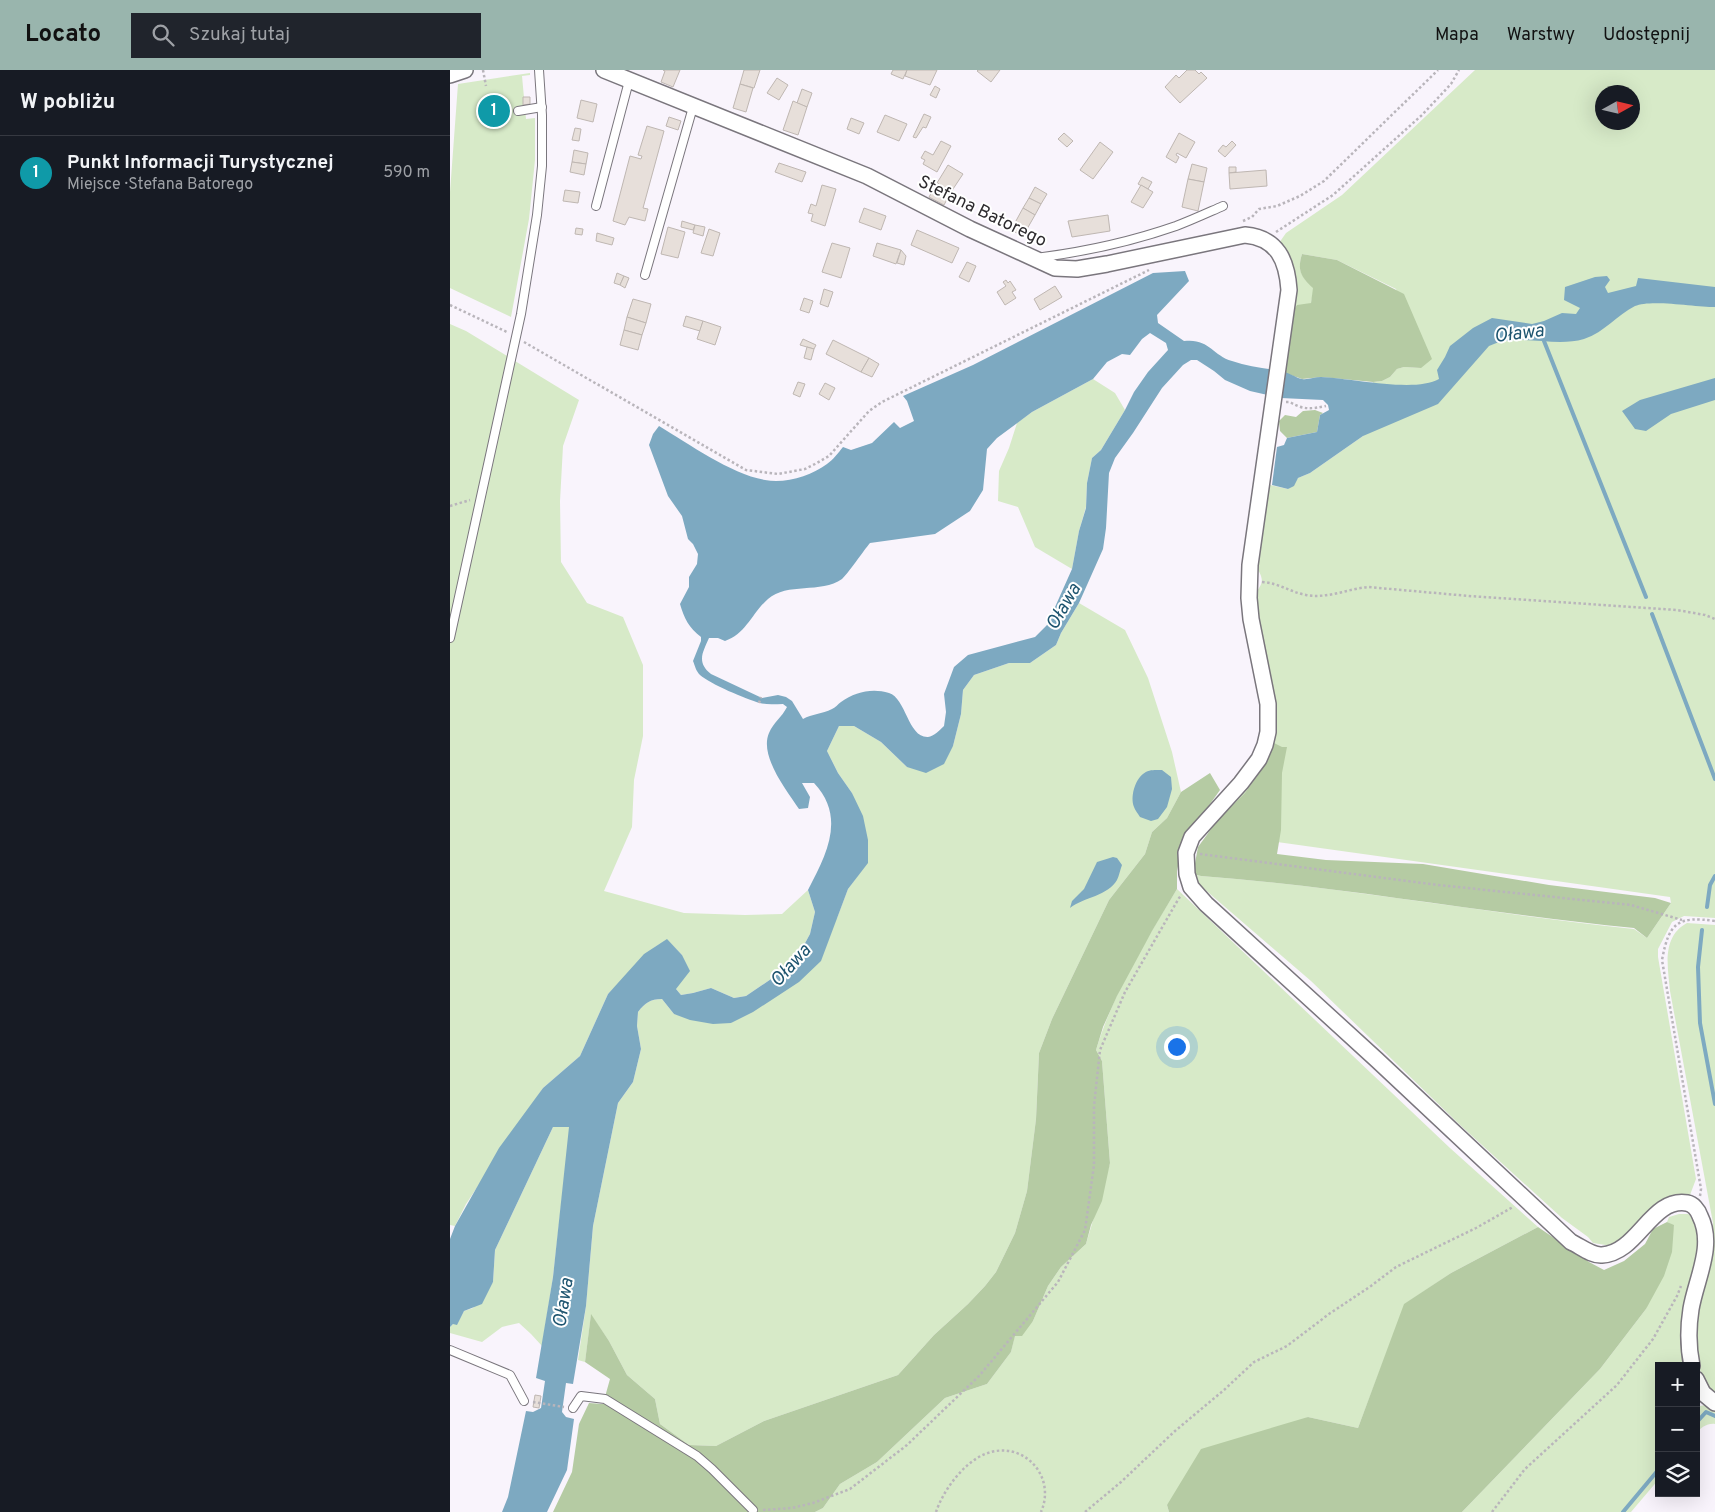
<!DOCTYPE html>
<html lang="pl">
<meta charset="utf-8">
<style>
:root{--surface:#171b24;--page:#20242c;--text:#f1f3f6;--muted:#9ea1a6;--line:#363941;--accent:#99b5ad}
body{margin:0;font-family:Overpass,sans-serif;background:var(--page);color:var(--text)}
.controls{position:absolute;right:15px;bottom:15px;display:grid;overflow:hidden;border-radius:0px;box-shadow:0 5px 20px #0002}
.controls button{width:45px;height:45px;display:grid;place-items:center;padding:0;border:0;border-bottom:1px solid var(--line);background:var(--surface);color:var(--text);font:25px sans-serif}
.compass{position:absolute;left:1145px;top:15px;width:45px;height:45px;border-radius:50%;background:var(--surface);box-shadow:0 5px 20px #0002;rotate:82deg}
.you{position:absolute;left:726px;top:976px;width:18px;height:18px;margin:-12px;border:4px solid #fff;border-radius:50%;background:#1a73e8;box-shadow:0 0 0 8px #1a73e833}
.badge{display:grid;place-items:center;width:32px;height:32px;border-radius:50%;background:var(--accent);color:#fff;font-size:16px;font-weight:700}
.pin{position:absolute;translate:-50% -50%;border:2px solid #fff;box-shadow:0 1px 5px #0006}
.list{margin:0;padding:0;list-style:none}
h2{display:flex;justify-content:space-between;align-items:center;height:65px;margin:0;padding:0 20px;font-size:21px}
h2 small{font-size:16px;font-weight:400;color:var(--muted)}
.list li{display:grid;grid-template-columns:32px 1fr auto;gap:15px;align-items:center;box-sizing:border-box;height:75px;padding:0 20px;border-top:1px solid var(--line)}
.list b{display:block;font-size:19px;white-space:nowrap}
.list p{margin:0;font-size:16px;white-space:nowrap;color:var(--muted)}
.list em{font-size:16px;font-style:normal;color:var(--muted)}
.icon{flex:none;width:28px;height:28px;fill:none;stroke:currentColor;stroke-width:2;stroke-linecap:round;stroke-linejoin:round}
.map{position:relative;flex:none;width:1265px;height:1442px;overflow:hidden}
header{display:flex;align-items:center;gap:30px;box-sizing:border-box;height:70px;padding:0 25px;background:var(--accent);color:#111}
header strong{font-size:24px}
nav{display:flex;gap:28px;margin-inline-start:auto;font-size:18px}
.search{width:350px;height:45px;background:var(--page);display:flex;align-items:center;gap:12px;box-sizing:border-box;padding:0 18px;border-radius:0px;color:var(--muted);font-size:19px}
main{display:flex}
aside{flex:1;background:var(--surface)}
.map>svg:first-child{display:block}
.green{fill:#d7eac8;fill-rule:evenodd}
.forest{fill:#b5cba3}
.water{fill:#7da9c1;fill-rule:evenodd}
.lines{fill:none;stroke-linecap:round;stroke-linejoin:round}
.stream{stroke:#7da9c1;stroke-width:4}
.building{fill:#e7dfda;stroke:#bfb7b2}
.service-casing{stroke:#7a767d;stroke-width:10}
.minor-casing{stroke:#7a767d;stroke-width:18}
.path{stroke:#b9b5bb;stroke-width:2.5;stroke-dasharray:2.5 2.5;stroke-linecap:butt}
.service{stroke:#fff;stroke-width:8}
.minor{stroke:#fff;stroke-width:15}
.labels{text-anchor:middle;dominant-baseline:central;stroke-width:4;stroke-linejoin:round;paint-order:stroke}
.street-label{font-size:18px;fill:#2d2b2e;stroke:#fff}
.water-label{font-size:19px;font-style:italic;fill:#1d546f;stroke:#fff}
</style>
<header>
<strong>Locato</strong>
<div class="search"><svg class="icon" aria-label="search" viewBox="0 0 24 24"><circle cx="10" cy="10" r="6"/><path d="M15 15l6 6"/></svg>Szukaj tutaj</div>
<nav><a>Mapa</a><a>Warstwy</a><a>Udostępnij</a></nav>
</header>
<main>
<aside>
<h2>W pobliżu<small></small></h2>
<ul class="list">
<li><span class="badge" style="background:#0f9aa8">1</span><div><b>Punkt Informacji Turystycznej</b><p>Miejsce · Stefana Batorego</p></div><em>590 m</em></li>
</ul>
</aside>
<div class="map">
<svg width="1265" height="1442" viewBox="0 0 1265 1442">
<rect width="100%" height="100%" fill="#f9f4fc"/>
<g class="green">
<path d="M1025,0h240v848l-31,-2 -12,6 -14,27v8l38,222 -6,16 -57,39 -21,12 -19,-3 -5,-6 -26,-19 -102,-93 -149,-144 -116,-100 -2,-7 8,2c145,11 288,38 433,53l13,9 24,-35 -1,-6 -464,-65 48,-52 15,-34 -15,-151c10,-13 10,-15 2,-29l10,-82 22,5 10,-11 12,-5 53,-37 10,-54 9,-1 8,-4 7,-8 7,-2 17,1 -25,-79 -59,-29 -35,-6c-5,16 -1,23 12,34l-3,15 -21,13 -11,-73 7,-10 56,-38zM1152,22h30v30h-30z"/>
<path d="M80,3v2l-8,1 4,43 9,-1v42l-6,59 -18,98 -61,-29v-96l8,-108z"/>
<path d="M0,254l16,7 113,69 -16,46 -3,55 1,61 26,41 36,14 20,48v71l-9,44 -2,47 -28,64 80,22 61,2 37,-1 26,-24 7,22 -5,22 -12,22 -24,21 -28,19 -12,2 -23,-10 -18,5 -12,2 -5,-6 6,-34 -15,-15 -12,7 -47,47 -28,62 -37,32 -77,116 -11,22 -5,-1z"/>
<path d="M643,309l22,14 10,17 -24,40 -9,8 -5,25 -1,24 -7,24 -7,38 -37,-22 -17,-40 -20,-6 1,-30 10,-23 8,-25 15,-11z"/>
<path d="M629,533l46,27 23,48 24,74 9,40 -14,26 -15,14 -7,22 -36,46 -57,119 -13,34 -3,66 -9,72 -12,42 -19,39 -11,14 -17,18 -34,31 -36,40 -134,46 -48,25 -27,-1 -29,-21 -5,-25 -28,-24 -18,-34 -18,-26 -6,47 -7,-2 8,-54 7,-80 25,-123 15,-21 8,-33 -4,-23 1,-14c7,-9 12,-13 24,-13l12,15 57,9 106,-105 11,-29 19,-26 -15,-70 -14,-20 -11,-22 12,-25h15l27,16 26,25 46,-21 8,-32 2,-24 11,-15 35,-12h21l26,-18 5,-12z"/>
<path d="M727,819l273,259 88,79 -87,46 -46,31 -47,124 -50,-11 -141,88 2,7h-354l8,-4 17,-24 37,-22 68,-64 42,-14 24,-32 4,-17 18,-14 15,-35 13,-19 25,-23 24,-81 -8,-102 -6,-11c17,-57 50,-110 81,-161z"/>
<path d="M1237,853l28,2v470c-19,-18 -22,-52 -19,-76 3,-16 8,-31 12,-46 3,-16 5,-33 5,-50l-43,-232c-2,-23 -9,-54 17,-68z"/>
<path d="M103,1057h17l-17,150 -11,69 -11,-12 -12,-11 -17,4 -20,15 -32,-9v-6l3,-3h4l7,-13 9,-3 20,-26 2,-32z"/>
<path d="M1229,1144h9l7,3 5,13 -13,136h-28v113l-28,33h-169l138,-143 46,-60 28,-83 -7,-4 2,-5z"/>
<path d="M1246,1325l4,11 5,-1 10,5v14c-8,-1 -14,4 -19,9z"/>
</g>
<g class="forest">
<path d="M852,184l35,6 67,34 28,65 -11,9 -17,-1 -7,2 -7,8 -8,4 -9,1 -51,-5 -20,2 -20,-7 8,-56 7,-11 14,-2 2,-15c-12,-11 -16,-18 -11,-34z"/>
<path d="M865,340l8,3 -3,2 -3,17 -30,6 -7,-7 -1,-10 6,-6 11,2 7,-6z"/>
<path d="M824,673l8,4h5l-5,26 -1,57 -4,24 49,6 97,4 126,21 106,13 16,5 -24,35 -13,-10c-145,-14 -288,-41 -433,-52l-8,-2 5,-27 19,-26 28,-28 16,-22z"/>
<path d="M760,703l10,17 -37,52 -6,29v18l-25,42 -35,65 -14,31 -7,23 6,11 8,102 -8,38 -11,24 -5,19 -25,23 -13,19 -15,35 -11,15h-7l-4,16 -24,32 -42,14 -68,64 -37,22 -17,24 -8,4h-262l19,-40 7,-48 10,-21 14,1 7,-25 -25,-17 6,-48 18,27 18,34 28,24 5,25 29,21 27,1 48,-25 134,-46 36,-40 34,-31 17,-18 11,-14 19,-39 12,-42 9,-72 3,-66 13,-34 57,-119 36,-46 7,-22 15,-14 14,-26z"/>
<path d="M1217,1152l7,3 -2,27 -8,24 -18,33 -46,60 -138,143h-293l-2,-7 34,-56 107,-32 50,11 46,-124 47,-31 87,-46 51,35 15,8 20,-9 21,-17 8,-15z"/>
</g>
<g class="water">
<path d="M735,201l4,10 -32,34 1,8 26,18c25,-3 28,14 48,20 17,6 35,7 52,11 6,1 12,6 18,7 6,1 13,-2 19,-2 30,1 94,16 118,2l-2,-9 8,-13 5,-11 23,-18 19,-10 40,6 12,-3 18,-8 14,1 4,-6 -16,-8 1,-13 30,-10 12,-1 3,4 -5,7 3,6 28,-7 2,-8 77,9v20c-19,0 -65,-8 -80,-1 -18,9 -30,26 -51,33 -31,9 -66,-7 -95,7l-51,58 -75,32 -53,37 -12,5 -4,8 -6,3 -16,-4 5,-38 7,-2 3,-7 30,-6 3,-17 9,-5 -1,-5 -5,-5 -42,-2 -31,-7 -25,-11 -11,-9 -17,-11h-6l-8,5 -21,23 -29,45 -18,25 -6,15 -3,55 -3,21 -24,54 -18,30 -5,12 -26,18h-21l-35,12 -11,15 -2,24 -8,32 -9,18 -18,9 -19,-6 -26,-25 -27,-16h-15l-12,25 11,22 14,20 11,23 5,24v23l-20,26 -27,72 -22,21 -46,30 -22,11 -18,1 -23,-4 -16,-6 -12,-15c-12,0 -17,4 -24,13l-1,14 4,23 -8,33 -15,21 -25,123 -7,80 -13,78 -7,-1 -4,29 4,5 8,2 -7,51 -20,42h-45l6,-15 18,-86 7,1 8,-4 4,-27 -9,-3 17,-101 16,-150h-16l-58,123 -2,32 -11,22 -18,7 -7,14 -4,-1 -3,3v-88l5,-13 44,-78 44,-60 37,-32 28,-62 36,-40 23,-15 15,16 8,16 -14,18 5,6 12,-2 18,-5 23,10 12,-2 28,-19 24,-21 12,-22 5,-22 -7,-22c19,-36 38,-73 6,-107h-12l8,14 -2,11 -9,1c-12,-18 -40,-53 -30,-76 4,-10 13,-16 18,-26l-4,-3c-7,0 -16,1 -23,-1 -14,-4 -50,-19 -60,-28 -4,-4 -5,-9 -7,-14l8,-20v-4c-12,-9 -17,-19 -21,-33l9,-17v-10l8,-13 1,-10 -5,-10 -5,-5 -6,-23 -14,-20 -19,-51 4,-11 6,-8c30,18 72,48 106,54 20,4 46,-4 62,-16 6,-4 11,-11 16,-17l8,3 21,-7 22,-21 6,6 14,-7 -7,-20 -4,-5 70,-31 180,-92zM700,263l16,10 2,7 -20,22 -14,20 -9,18 -24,40 -9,8 -5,25 -1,25 -7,23 -7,38 -25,56 -12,12 -67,18 -14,12 -10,27 2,18 -2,14c-4,4 -10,10 -16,11 -20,1 -22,-39 -39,-44 -17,-5 -34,-1 -48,9 -3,2 -6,6 -9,7 -10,5 -20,5 -29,10l-11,-18 -6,-4 -8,-2 -16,3 -51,-24c-15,-12 -8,-22 -2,-36h9l7,3c21,-7 27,-28 43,-42 19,-17 53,-5 74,-20 5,-4 22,-29 28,-36l65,-9 35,-23 13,-21 4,-41 10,-11 35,-26 61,-33 14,-17 15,-8 8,1 12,-16z"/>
<path d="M1265,308v22l-44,14 -25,17 -11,-2 -13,-18 18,-11z"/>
<path d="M712,700l9,7 1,12 -5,18 -9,12 -7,2 -11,-4c-2,-3 -5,-7 -6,-10 -4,-10 1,-27 9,-33 5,-5 13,-4 19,-4z"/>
<path d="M663,787l4,1 5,7c-2,5 -3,11 -5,15 -9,16 -33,17 -47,28l2,-7 12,-12 13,-27z"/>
</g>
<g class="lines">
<g class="stream">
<path d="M1094,271l102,256"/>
<path d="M1202,544l63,165"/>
<path d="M1257,837l3,-22 5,-9"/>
<path d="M1252,860l-4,37 2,56 15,81"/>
<path d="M1246,1353l10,-11 9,4"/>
<path d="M1173,1442l36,-43"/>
</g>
</g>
<g class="building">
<path d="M213,0h17l-7,17 -12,-5 4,-11z"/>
<path d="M294,0h16l-6,18 -14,-4z"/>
<path d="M443,0h14l-4,9 -12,-5z"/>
<path d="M457,0h30l-7,15 -25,-9z"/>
<path d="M528,0h22l-9,12 -14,-11z"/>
<path d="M737,0h8l4,4 2,-2 6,6 -27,25 -15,-16 11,-12 3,3z"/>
<path d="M327,8l11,7 -9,15 -12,-7z"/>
<path d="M290,14l13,4 -7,24 -13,-4z"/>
<path d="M485,16l5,3 -4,9 -6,-3z"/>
<path d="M352,19l10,4 -5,14 -10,-4z"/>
<path d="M44,27h5l1,6h9v15l-30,1v-15l15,-1z"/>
<path d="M73,27h7v7l-7,1z"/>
<path d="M131,30l16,4 -4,18 -16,-4z"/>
<path d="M343,31l14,6 -9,28 -15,-5z"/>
<path d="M474,44l7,3 -5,11 -3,-1 -7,11 -3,-1z"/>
<path d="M435,45l22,9 -8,17 -22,-9z"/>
<path d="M219,47l12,4 -3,9 -12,-4z"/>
<path d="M401,48l13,5 -5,11 -12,-5z"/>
<path d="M197,56l17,5 -21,77 5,1 -3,12 -16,-4 -4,8 -12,-4 17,-65 11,3 1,-3 -4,-1z"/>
<path d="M125,58l6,1 -2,12 -7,-1z"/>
<path d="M614,63l9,8 -6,6 -9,-8z"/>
<path d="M729,63l16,9 -9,16 -9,-5 -1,2 3,2 -3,6 -10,-6z"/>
<path d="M491,71l10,5 -14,26 -14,-8 2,-4 -4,-2 4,-7 8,4z"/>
<path d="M782,71l4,4 -11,12 -7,-6 5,-6 3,2z"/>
<path d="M650,72l13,10 -20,27 -13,-9z"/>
<path d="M124,80l14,3 -2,11 -14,-2z"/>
<path d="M122,92l14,2 -2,11 -14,-3z"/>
<path d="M329,93l27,9 -4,10 -27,-10z"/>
<path d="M742,94l15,4 -3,14 -16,-3z"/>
<path d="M498,95l15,9 -12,18 -14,-9z"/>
<path d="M779,97h7v5l-7,1z"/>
<path d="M816,100l1,16 -37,3 -1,-16z"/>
<path d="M692,107l10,5 -4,7 -10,-5z"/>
<path d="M738,109l16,3 -6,29 -16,-4z"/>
<path d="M487,113l14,9 -7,13 -15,-8z"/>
<path d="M372,115l14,4 -11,37 -14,-5 2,-7 -5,-1 3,-9 5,2z"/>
<path d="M691,115l12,7 -10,16 -12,-6z"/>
<path d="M585,117l12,7 -6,10 -12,-6z"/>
<path d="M115,120l15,2 -2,11 -15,-2z"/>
<path d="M579,128l12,6 -6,11 -12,-7z"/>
<path d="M414,138l22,8 -5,14 -22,-8z"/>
<path d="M573,138l12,7 -12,21 -12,-6z"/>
<path d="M658,145l2,16 -38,6 -4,-16z"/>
<path d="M232,151l13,4 -2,5 -12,-3z"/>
<path d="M245,155l10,2 -2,9 -10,-3z"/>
<path d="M218,157l17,5 -7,26 -17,-4z"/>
<path d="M126,158l7,1 -1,6 -7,-1z"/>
<path d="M259,159l11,4 -7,23 -12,-3z"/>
<path d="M467,160l42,18 -7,15 -41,-18z"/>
<path d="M147,163l17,5 -2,7 -16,-4z"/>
<path d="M382,173l18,5 -9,30 -19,-6z"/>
<path d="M427,173l24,7 -5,14 -23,-8z"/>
<path d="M451,180l5,6 -2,9 -7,-2z"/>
<path d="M517,192l9,4 -7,16 -10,-5z"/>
<path d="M167,203l7,3 -4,9 -6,-2z"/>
<path d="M174,206l5,2 -4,10 -5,-3z"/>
<path d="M556,210l2,3 2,-2 6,9 -4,2 4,6 -11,7 -8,-13 9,-6 -3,-4z"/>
<path d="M605,216l7,11 -22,13 -6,-11z"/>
<path d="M374,219l9,3 -5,15 -8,-3z"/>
<path d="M354,228l9,3 -4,12 -9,-3z"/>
<path d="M183,229l18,5 -5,19 -19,-6z"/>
<path d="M236,246l17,5 -3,10 -17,-5z"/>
<path d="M177,247l19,6 -4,12 -18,-5z"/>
<path d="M253,251l18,6 -6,18 -18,-6z"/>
<path d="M174,260l18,5 -4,15 -18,-5z"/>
<path d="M353,269l13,6 -2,4 -14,-4z"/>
<path d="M383,270l36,18 -8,14 -35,-18z"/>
<path d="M357,277l7,2 -3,11 -7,-2z"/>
<path d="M419,288l10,6 -7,13 -11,-5z"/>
<path d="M348,312l7,2 -5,13 -7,-3z"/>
<path d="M375,313l10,5 -6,12 -10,-6z"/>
<path d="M85,1325l6,1 -2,12 -6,-1z"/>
</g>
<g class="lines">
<g class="service-casing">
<g id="service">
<path d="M68,41l24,-4"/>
<path d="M146,136l33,-125"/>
<path d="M590,190l3,-3c45,-6 90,-16 133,-31 16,-6 31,-13 47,-20"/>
<path d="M195,205l48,-168"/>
<path d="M0,568l71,-324 16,-99 5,-49v-51l-3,-45"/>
<path d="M0,1280l60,25 14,26"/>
<path d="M123,1338l8,-12 24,3 92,57 15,13 41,41"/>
</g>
</g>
<g class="minor-casing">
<g id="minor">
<path d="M154,0l263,106 103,53 85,39 22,1 30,-5 138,-29c33,3 42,26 44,55l-39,275 -1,33 2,21 17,85v28l-3,13 -6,14 -18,24 -49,54 -6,16 1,21 4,13 15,17 171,156 194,182c9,4 21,14 31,13 36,-2 49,-58 85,-52 6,1 11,7 13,13 15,30 -4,63 -9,93 -3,19 -3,38 1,57"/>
<path d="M0,5l15,-5"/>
<path d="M1246,1309l7,14 12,10"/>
</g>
</g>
<g class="path">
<path d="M33,0l3,16"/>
<path d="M793,151l9,-4 7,-8 18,-3 23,-10 24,-15 114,-111"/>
<path d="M826,162l57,-37 89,-80 29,-31 8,-14"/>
<path d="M0,235l57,27"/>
<path d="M74,272l222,128 32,4 27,-5 10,-5 14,-8 40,-45 13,-9 267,-132"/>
<path d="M836,332h4c13,8 21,7 36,4"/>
<path d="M0,436l20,-6"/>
<path d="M812,512c17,1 28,10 44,13 20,4 42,-6 62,-8l101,9 208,14 28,5 10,4"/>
<path d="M309,633l2,-6"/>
<path d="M750,784l238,31 193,20 51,15"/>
<path d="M1250,1126l1,-7 -39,-229c7,-38 16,-44 53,-39"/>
<path d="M83,1332l31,5"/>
<path d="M313,1440l29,-2 21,-5 37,-14 57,-44 72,-69 79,-94 27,-52 9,-65v-59l6,-56 25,-58 54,-94 3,-3"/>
<path d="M486,1442c7,-21 27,-49 49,-58 37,-15 72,21 56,58"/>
<path d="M635,1442l36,-30 54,-51 49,-41 30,-28 33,-16 42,-32 42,-28 25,-19 80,-39 37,-21"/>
<path d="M1042,1442l33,-43 92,-84 36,-46 24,-43 4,-10"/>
</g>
<use href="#service" class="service"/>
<use href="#minor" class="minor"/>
</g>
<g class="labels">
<g class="street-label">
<text transform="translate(532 142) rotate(26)">Stefana Batorego</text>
</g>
<g class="water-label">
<text transform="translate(1069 264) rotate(-7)">Oława</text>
<text transform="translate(614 537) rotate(-60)">Oława</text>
<text transform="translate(341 896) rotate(-48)">Oława</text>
<text transform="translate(114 1233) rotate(-81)">Oława</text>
</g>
</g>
</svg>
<div class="controls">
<button>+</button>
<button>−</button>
<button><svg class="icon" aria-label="layers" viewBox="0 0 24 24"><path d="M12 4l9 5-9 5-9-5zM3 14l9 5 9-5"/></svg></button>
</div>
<svg class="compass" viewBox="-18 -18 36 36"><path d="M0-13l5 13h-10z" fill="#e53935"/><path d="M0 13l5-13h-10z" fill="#9ea1a6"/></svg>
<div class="you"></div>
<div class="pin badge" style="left:44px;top:41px;background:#0f9aa8">1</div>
</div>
</main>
